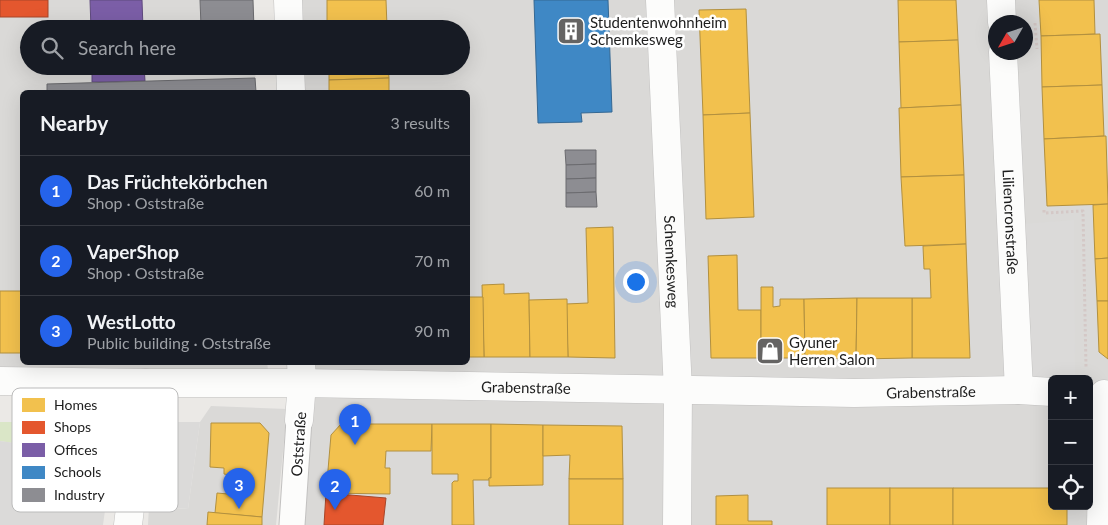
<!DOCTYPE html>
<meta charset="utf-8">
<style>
:root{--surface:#171b24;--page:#20242c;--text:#f1f3f6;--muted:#9ea1a6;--line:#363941;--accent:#2563eb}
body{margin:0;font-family:Lato,sans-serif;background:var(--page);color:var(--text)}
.controls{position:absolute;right:15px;bottom:15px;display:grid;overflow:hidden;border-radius:8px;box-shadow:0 5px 20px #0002}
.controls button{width:45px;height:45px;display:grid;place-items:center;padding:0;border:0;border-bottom:1px solid var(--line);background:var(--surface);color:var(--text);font:25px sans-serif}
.compass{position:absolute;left:988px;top:15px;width:45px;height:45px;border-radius:50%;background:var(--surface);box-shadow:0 5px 20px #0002;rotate:231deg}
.you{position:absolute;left:635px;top:281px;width:18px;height:18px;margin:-12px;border:4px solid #fff;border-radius:50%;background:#1a73e8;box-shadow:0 0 0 8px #1a73e833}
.badge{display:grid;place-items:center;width:32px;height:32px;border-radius:50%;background:var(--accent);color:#fff;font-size:16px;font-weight:700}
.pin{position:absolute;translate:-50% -41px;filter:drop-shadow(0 1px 2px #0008)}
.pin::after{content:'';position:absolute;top:26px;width:18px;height:15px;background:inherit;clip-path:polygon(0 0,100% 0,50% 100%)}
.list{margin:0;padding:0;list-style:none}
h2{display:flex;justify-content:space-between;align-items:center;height:65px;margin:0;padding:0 20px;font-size:21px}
h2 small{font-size:16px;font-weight:400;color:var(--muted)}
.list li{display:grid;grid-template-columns:32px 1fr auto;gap:15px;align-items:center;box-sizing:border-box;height:70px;padding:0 20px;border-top:1px solid var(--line)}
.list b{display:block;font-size:19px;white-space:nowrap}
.list p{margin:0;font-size:16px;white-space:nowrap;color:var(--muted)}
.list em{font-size:16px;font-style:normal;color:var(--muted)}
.icon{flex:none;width:28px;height:28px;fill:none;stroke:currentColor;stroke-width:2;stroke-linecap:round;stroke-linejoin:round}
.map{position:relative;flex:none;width:1108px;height:525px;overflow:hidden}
.search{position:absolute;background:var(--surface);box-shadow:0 5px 20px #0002;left:20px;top:20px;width:450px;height:55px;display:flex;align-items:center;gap:12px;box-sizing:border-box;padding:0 18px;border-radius:28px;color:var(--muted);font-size:19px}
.panel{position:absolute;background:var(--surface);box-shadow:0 5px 20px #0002;left:20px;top:90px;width:450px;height:275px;border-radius:8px}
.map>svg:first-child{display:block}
.residential{fill:#dad9d7;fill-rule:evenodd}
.grass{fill:#dae6c7}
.parking{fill:#dbdad9}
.homes{fill:#f2c14e;stroke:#b2903f}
.shops{fill:#e4572e;stroke:#a84629}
.offices{fill:#7b5ea7;stroke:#5f4a7e}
.schools{fill:#3f88c5;stroke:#356893}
.industry{fill:#8d8d92;stroke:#6b6b6f}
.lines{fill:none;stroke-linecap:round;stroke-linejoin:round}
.pedestrian-casing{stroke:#c2c1c0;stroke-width:27}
.minor-casing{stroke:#c2c1c0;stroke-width:29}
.path{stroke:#d4c8c6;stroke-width:3;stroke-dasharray:2.5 2.5;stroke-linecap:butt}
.pedestrian{stroke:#fcfcfb;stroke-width:25}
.minor{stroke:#fcfcfb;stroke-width:28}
.labels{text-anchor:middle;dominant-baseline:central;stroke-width:5;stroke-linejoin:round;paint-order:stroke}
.poi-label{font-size:15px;fill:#1d1d1d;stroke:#fff;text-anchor:start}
.street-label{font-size:15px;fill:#1d1d1d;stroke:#fff}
.key{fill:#fff;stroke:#bbb;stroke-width:1}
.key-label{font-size:14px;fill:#1d1d1d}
</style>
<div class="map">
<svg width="1108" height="525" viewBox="0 0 1108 525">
<rect width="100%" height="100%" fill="#ebe9e6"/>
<g class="residential">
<path d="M48,0h205l1,29h-225v37h226l1,26h-234v270h245l1,8 -268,-1v-352h48z"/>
<path d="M302,0h806v525h-813l14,-162 159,-1v-270h-165v-26h158v-37h-159zM996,22h30v30h-30zM1052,379h37v127h-37z"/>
<path d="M211,406l76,3 -11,116h-128l1,-19 39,3 12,-87z"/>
</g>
<path class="grass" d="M0,422h35l-4,24 -31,-5z"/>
<g class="parking">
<path d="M1074,220l1,157 -57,1 -7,-153z"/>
<path d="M72,422h8l-3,16 37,6 -11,81h-103v-84l31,4 2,-13 36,5z"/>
<path d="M167,422h33l-12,87 -33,-3z"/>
</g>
<g class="homes">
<path d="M327,0h59l1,27 -60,1z"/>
<path d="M898,0h58l2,40 -59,2z"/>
<path d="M1039,0h55l1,34 -54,2z"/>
<path d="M746,9l4,104 -47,2 -4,-105z"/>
<path d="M387,27v2l-60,-1z"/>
<path d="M1100,34l2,51 -60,2 -1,-51z"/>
<path d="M958,40l3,65 -60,3 -2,-66z"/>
<path d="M329,66h59l1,12 -60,2z"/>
<path d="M389,78v14h-60v-12z"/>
<path d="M1102,85l2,51 -60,3 -2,-52z"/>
<path d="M961,105l3,70 -63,2 -2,-69z"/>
<path d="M750,113l4,104 -48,2 -3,-104z"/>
<path d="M1106,136l2,68 -61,2 -3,-67z"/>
<path d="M964,175l2,69 -61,2 -4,-69z"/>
<path d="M1108,204v54l-13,1 -2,-54z"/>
<path d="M613,227l2,131 -47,-1 -2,-53 22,-1 -2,-75z"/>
<path d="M966,244l4,114h-58v-60h19l-1,-29h-6l-1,-23z"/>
<path d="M737,255l1,55h23v48h-50l-3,-102z"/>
<path d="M1108,258v43h-11l-2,-42z"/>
<path d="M504,284v10l25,-1 1,64h-46l-2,-72z"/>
<path d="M761,287h12v20l7,-1v-7h24l1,59h-44z"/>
<rect x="0" y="291" width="22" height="62"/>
<path d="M468,297h15l1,60h-16z"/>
<path d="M857,298l-1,61 -51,-1 -1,-59z"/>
<path d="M857,298h55v60l-56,1z"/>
<path d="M567,299l1,58h-38l-1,-57z"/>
<path d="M1097,301h11v58l-9,-7z"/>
<path d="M211,423h49l9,10 -7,84 -47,-4 2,-20 11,1 2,-19 -6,-1v-6l-14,-1z"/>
<path d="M341,424h91l-1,27h-45l-1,17h5v26l-64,-1 5,-58z"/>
<path d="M432,424h59v54h-2v2h-16l1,45h-22v-42l2,-2h4v-7h-26z"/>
<path d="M491,424l52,1v60l-54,1v-8h2z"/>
<path d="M543,425l79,1 1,53h-54l1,-24 -27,1z"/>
<rect x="569" y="479" width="54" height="46"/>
<rect x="827" y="488" width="63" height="37"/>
<rect x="890" y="488" width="63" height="37"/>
<path d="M953,488h99v18h15v19h-114z"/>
<path d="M748,495v26h24v4h-56v-29z"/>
<path d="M208,512l54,5v8h-55z"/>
</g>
<g class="shops">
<rect x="0" y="0" width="48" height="17"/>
<path d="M326,493l60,5 -3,27h-59z"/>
</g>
<g class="offices">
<path d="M90,0h52l1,29h-52z"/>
<path d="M92,66h52l1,15 -53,1z"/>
</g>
<path class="schools" d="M534,0h74l4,112 -31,1 1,9 -44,1z"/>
<g class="industry">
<path d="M200,0h53l1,29h-38v-3h-15z"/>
<path d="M255,78l1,14h-209v-8z"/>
<path d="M565,150h31v14l-30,1z"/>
<path d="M596,164v14l-30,1v-14z"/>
<path d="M596,178v14l-30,1v-14z"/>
<path d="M596,192l1,15h-31v-14z"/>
</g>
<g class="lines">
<g class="pedestrian-casing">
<path id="pedestrian" d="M292,525l7,-105"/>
</g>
<g class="minor-casing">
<g id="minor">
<path d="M288,0l1,29"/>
<path id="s1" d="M660,0l18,391 -1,134"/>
<path d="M1001,0l1,22"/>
<path id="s2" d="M1003,52l16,338"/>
<path d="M290,66l1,26"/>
<path id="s3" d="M0,381l145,2h157l552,10 165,-3 33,2"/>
<path d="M299,420l3,-37 -1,-21"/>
<path d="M128,525l17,-142"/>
<path d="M1101,525l3,-131"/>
</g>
</g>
<g class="path">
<path d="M1035,23l2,26"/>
<path d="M1044,210v3l39,-2 3,157"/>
<path d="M74,439l3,-26"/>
</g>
<use href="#pedestrian" class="pedestrian"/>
<use href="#minor" class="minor"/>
</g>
<defs>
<g id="building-square" transform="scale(1.4375)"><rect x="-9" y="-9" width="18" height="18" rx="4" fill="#656463" stroke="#fff"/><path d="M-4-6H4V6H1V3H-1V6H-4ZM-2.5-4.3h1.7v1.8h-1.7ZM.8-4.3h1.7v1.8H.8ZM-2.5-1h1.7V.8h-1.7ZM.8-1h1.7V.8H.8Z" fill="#fff"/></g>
<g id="shop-square" transform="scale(1.4375)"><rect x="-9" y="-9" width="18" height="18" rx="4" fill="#656463" stroke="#fff"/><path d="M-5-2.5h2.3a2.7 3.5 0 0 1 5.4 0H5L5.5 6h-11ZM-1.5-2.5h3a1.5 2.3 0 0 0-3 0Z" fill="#fff"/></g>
</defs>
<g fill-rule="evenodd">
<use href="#building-square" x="571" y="31"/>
<use href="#shop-square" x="770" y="351"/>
</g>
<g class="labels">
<g class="poi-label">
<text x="590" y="22">Studentenwohnheim<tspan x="590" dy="17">Schemkesweg</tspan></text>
<text x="789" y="342">Gyuner<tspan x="789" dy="17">Herren Salon</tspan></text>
</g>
<g class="street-label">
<text stroke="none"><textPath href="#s2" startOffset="170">Liliencronstraße</textPath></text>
<text stroke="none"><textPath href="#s1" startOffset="262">Schemkesweg</textPath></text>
<text stroke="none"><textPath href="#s3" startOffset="526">Grabenstraße</textPath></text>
<text stroke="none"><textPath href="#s3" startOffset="931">Grabenstraße</textPath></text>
<text transform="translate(298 444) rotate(-86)">Oststraße</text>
</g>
</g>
<rect x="12" y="388" width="166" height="124" rx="8" class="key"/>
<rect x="22" y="398" width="23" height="14" fill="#f2c14e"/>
<rect x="22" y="421" width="23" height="13" fill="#e4572e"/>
<rect x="22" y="443" width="23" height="14" fill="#7b5ea7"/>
<rect x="22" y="466" width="23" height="13" fill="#3f88c5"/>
<rect x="22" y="488" width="23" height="14" fill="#8d8d92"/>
<g class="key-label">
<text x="54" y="410">Homes</text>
<text x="54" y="432">Shops</text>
<text x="54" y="455">Offices</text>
<text x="54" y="477">Schools</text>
<text x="54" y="500">Industry</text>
</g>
</svg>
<div class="controls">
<button>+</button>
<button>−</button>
<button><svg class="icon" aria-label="locate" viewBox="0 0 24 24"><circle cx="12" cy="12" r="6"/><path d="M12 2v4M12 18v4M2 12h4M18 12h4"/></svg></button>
</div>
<svg class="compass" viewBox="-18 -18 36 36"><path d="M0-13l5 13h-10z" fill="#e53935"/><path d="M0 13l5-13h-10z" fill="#9ea1a6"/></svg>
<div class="you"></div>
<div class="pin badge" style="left:355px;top:445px">1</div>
<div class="pin badge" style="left:335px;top:510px">2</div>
<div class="pin badge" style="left:239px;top:509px">3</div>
<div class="search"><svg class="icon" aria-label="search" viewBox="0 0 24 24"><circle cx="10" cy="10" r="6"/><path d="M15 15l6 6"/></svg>Search here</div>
<section class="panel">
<h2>Nearby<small>3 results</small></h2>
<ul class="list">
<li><span class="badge">1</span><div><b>Das Früchtekörbchen</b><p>Shop · Oststraße</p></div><em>60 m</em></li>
<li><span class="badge">2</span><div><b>VaperShop</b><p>Shop · Oststraße</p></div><em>70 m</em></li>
<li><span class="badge">3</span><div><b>WestLotto</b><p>Public building · Oststraße</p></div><em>90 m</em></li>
</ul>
</section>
</div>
